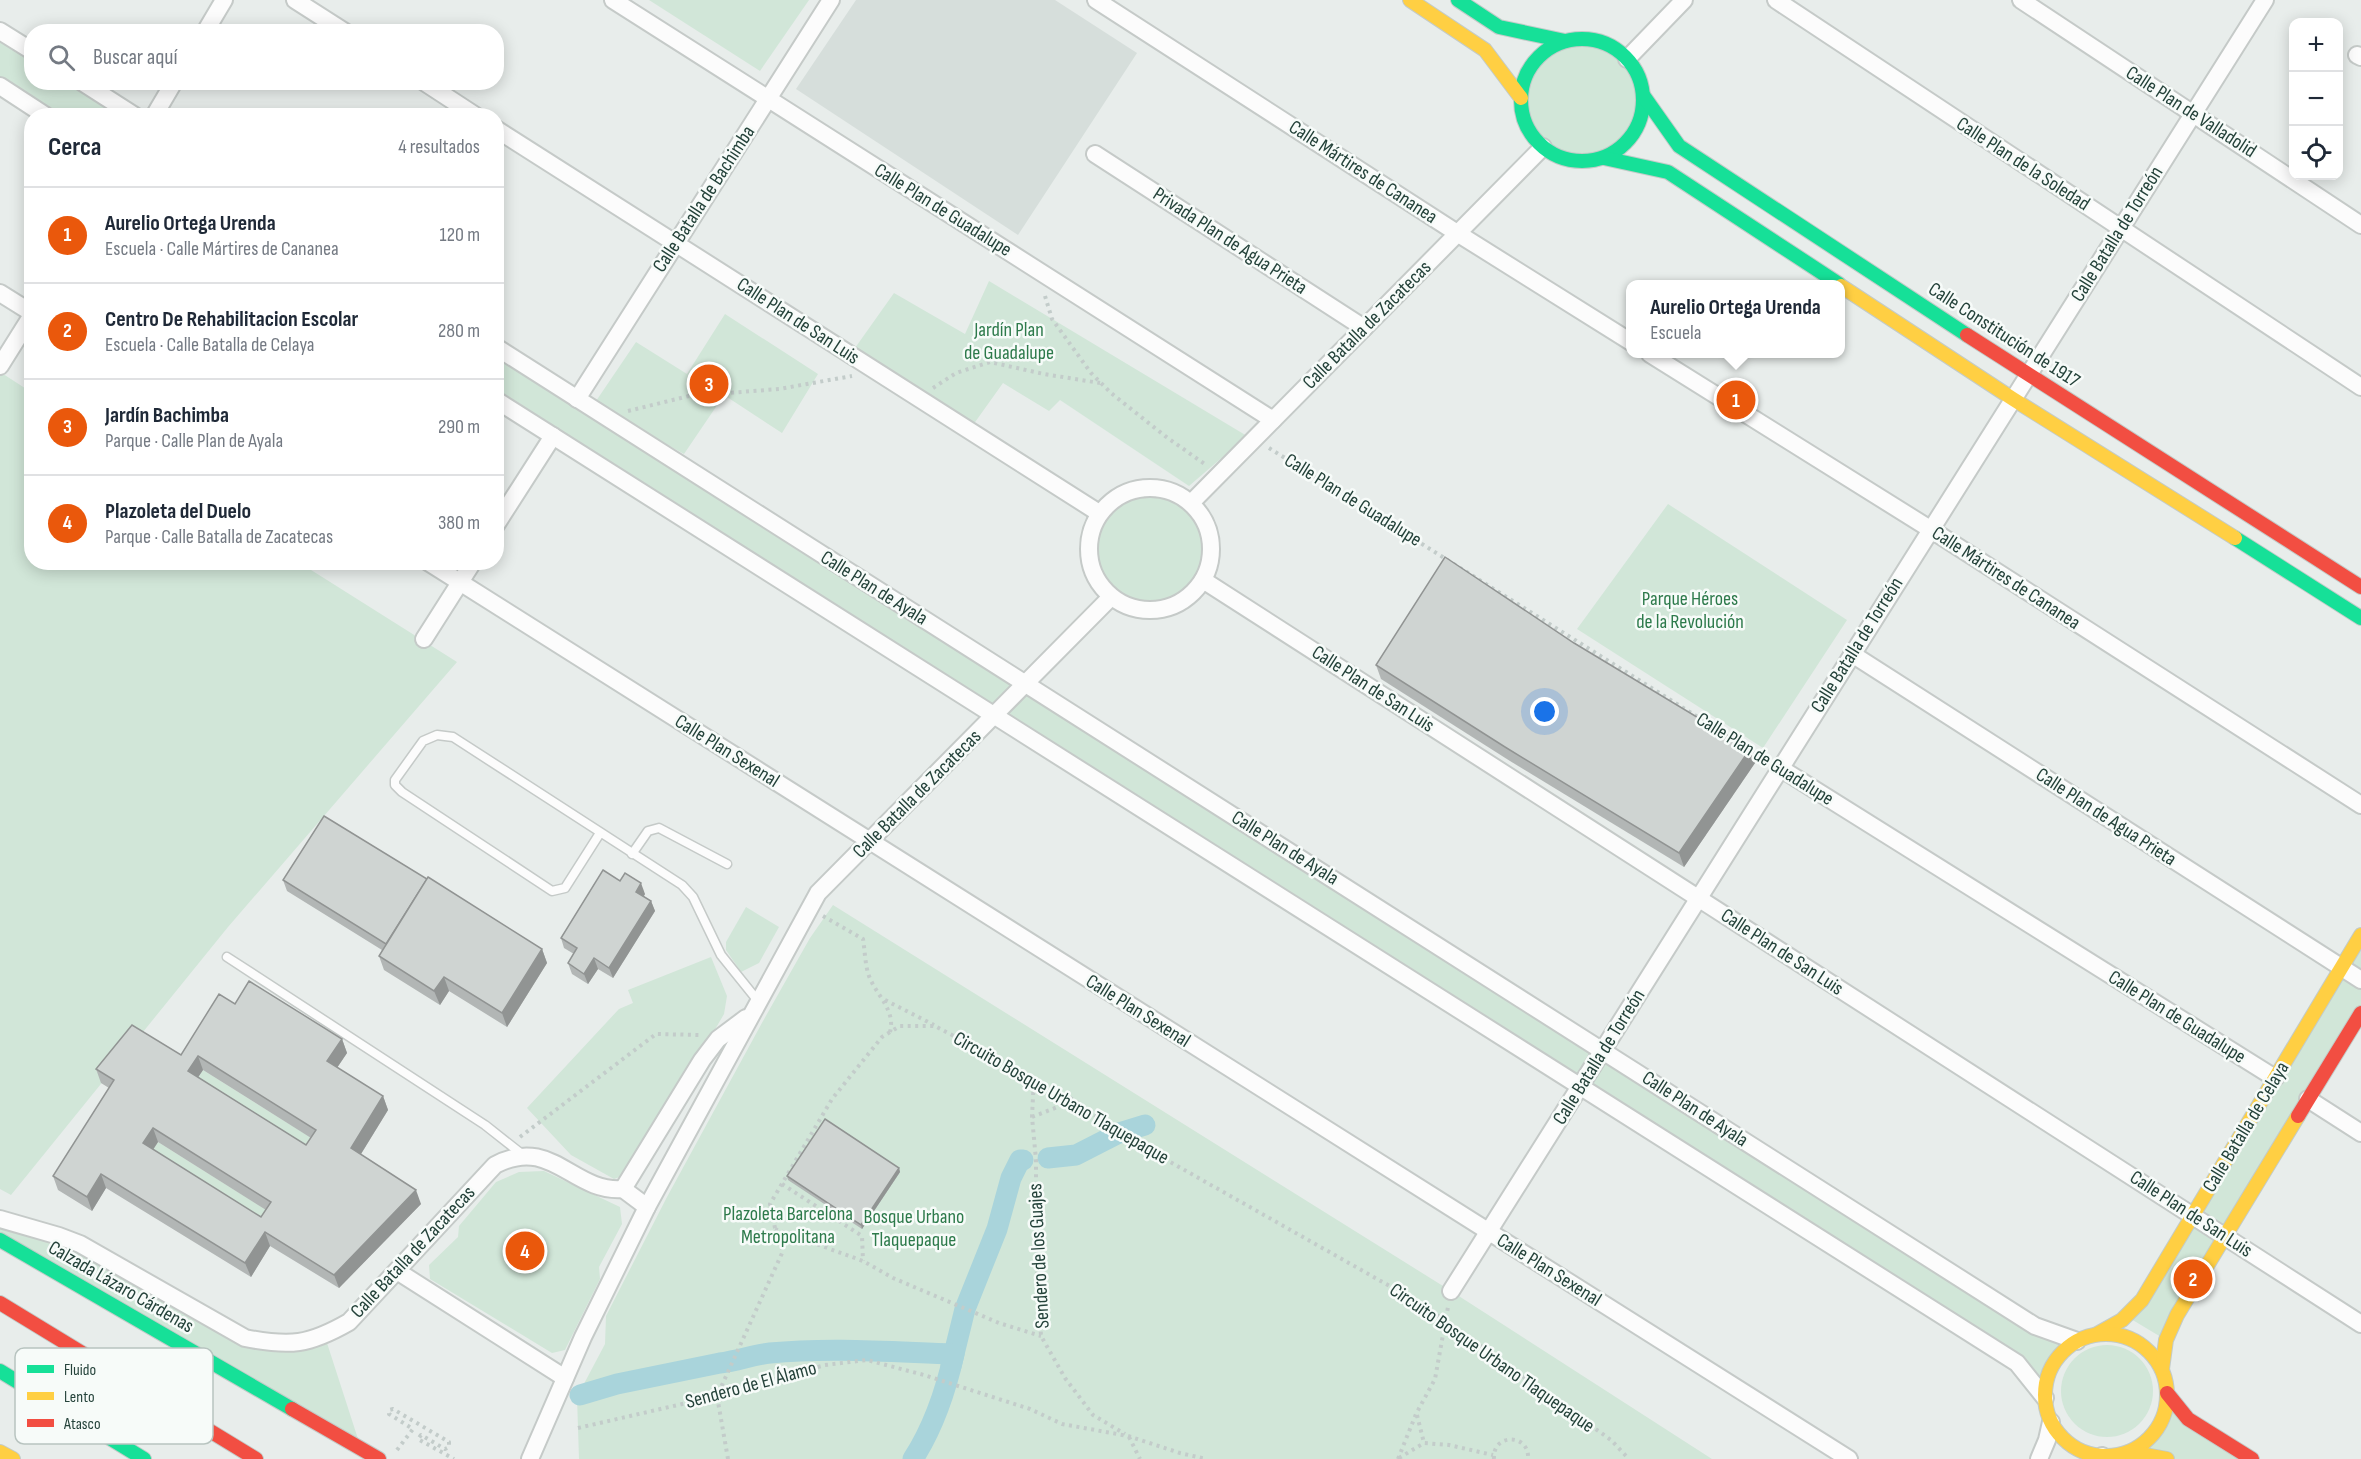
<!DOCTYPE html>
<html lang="es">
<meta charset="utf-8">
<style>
:root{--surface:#fff;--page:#f6f6f7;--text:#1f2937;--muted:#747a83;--line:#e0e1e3;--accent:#ea580c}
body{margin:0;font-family:"Sofia Sans Condensed",sans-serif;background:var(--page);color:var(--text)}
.controls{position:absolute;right:18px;top:18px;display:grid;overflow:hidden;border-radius:12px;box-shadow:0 3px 15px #0003}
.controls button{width:54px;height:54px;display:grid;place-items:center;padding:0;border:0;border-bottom:2px solid var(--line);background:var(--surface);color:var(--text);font:30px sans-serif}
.you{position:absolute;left:1545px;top:712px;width:21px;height:21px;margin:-15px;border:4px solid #fff;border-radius:50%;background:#1a73e8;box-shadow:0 0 0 9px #1a73e833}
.badge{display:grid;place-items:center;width:39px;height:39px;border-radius:50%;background:var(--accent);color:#fff;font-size:20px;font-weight:700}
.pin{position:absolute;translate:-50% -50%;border:3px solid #fff;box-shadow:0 2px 6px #0006}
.popup{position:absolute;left:1626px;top:280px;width:219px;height:78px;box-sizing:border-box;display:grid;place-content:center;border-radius:12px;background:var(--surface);filter:drop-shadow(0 2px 4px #0005);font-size:20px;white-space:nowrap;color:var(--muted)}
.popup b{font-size:22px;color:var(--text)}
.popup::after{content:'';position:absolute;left:50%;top:100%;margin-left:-12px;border:12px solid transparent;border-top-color:var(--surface)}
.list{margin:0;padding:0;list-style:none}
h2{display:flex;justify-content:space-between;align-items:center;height:78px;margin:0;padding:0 24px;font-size:26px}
h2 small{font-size:20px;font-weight:400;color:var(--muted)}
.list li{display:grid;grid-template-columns:39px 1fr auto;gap:18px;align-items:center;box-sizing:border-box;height:96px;padding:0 24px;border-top:2px solid var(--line)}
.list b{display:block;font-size:22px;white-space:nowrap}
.list p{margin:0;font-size:20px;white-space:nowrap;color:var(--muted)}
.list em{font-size:20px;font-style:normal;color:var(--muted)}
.icon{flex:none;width:33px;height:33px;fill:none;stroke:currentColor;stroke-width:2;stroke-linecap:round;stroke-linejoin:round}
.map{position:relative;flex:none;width:2361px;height:1459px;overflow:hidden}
.search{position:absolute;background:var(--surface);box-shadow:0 3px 15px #0003;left:24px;top:24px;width:480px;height:66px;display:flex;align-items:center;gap:15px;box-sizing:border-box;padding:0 21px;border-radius:24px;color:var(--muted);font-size:22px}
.panel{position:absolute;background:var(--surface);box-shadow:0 3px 15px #0003;left:24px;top:108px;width:480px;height:462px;border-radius:24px}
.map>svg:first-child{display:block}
.built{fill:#d6dedb}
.green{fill:#d1e6d8}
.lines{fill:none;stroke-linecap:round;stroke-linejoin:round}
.canal{stroke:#a9d4db;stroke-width:21}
.lane-casing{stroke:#c5cac8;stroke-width:11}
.street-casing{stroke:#c5cac8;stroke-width:20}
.fast-casing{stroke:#c3cbc8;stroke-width:16}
.slow-casing{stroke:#c3cbc8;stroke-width:16}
.jam-casing{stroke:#c3cbc8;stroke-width:16}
.path{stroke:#c3ccca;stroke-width:4;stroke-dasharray:3 4.5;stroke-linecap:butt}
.lane{stroke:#fcfcfc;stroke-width:8}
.street{stroke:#fcfcfc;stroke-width:16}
.fast{stroke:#16e098;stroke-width:14}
.slow{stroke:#ffcf43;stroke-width:14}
.jam{stroke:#f24e42;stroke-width:14}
.wall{fill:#b2b6b5;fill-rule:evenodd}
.shaded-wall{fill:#919493}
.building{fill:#cfd4d2;stroke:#919493;stroke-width:1.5;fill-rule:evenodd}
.labels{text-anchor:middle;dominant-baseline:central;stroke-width:5;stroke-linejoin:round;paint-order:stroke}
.street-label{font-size:20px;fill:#24423a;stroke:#f7fbf9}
.park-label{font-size:20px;fill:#2d7a4b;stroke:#f7fbf9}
.key{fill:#f7fbf9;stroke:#b8c4c0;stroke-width:1.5}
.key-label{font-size:16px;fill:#24423a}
</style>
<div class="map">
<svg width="2361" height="1459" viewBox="0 0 2361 1459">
<rect width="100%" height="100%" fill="#e8edeb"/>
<path class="built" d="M856,0h199l82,53 -119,182 -222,-146z"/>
<g class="green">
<path d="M649,0h160l-49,71z"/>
<path d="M0,37l31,20 1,25 40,1 53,32h-79l-46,-29z"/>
<circle cx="1582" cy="100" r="60"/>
<path d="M989,281l258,155 -58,50 -129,-86 -11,11 -46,-28 -30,42 -118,-77 39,-55 71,41z"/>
<path d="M725,314l93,60 -36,59 -58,-38 -40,59 -90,-50 42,-62 51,32z"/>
<path d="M496,349l522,337 -22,29 -499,-315z"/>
<path d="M0,372l31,20 1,170 268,1 157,99 -229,265 -217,268 -11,-6z"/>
<circle cx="1150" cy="549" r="61"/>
<path d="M1668,504l179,116 -84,128 -186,-119z"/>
<path d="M1026,684l574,371 -20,31 -580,-368z"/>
<path d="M833,905l618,386 261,168h-1133l-2,-62 28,-53 1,-28 61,-119 96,-176 47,-83z"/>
<path d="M746,907l33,20 -20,36 -18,9 -15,-22v-8z"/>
<path d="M2361,941v72l-195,327 -40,-24z"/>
<path d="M711,957l16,39 -3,18 -93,159 -17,6 -43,-24 -44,-47 92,-99 14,-6 -5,-13z"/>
<path d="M1603,1057l466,288 -17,20 -7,25 -459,-306z"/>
<path d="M203,1070l118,74 -10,15 -118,-74z"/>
<path d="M158,1142l118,74 -10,15 -118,-74z"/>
<path d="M544,1171l76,36 2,17 -23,43 1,12 -35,71 -13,3 -122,-74 -1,-14 29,-28 1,-11 37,-44 23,-10z"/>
<path d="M0,1220l80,24 165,94 82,5 32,99 -359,-202z"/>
<circle cx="2107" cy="1391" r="46"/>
<path d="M2167,1405l78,54h-78l-31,-6 27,-28z"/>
</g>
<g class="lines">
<g class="canal">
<path d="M1048,1158l28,-3 43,-22 26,-8"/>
<path d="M951,1366l14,-57 32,-80 14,-51 9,-18h3"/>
<path d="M580,1395l37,-11 103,-21c17,-2 33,-8 50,-10 60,-6 123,-1 184,1 -8,36 -21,74 -41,105"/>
</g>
<g class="lane-casing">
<g id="lane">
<path d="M600,833l-35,55 -13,3 -150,-99 -7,-7v-5l28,-39 14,-6 16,2 229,148 11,12 28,58 37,46"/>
<path d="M632,854l16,-23 11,-3 68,36"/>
<path d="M227,957l258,168 38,30"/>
</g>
</g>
<g class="street-casing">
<g id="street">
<path d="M295,0l50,32"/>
<path d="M613,0l660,420"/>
<path d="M1096,0l361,233 174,109"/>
<path d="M1776,0l585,387"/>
<path d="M2021,0l340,225"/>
<path d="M0,31l32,20"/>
<path d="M205,32l19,-32"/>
<path d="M2357,55l4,2"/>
<path d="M1627,59l57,-59"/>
<path d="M82,82l53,34"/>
<path d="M424,82l52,34"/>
<path d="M0,86l46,30"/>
<path d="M154,116l20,-34"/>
<path d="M496,129l603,384"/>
<path d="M1095,154l269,174"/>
<path d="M0,293l32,20"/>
<path d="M496,347l1539,979 42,15"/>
<path d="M1650,354l280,175 431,276"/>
<path d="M0,366l32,-51"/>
<path d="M577,399l254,-399"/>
<path d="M496,400l1521,963 28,35"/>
<circle cx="1150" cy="549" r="61"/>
<path d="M1191,503l352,-356"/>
<path d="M496,525l57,-89"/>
<path d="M428,562l1421,897"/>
<path d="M1203,580l1158,744"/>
<path d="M424,639l49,-77"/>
<path d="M1852,654l509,326"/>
<path d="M1780,768l495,310"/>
<path d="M2308,1099l53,34"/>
<path d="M623,1189l79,-129 16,-21 28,-21"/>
<path d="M623,1189l24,18"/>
<path d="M0,1219l59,17 21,8 165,94c45,9 64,7 104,-16l146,-157c57,-30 77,28 128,24"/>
<path d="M397,1271l168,107"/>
<path d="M1451,1291l814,-1291"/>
<path d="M530,1459l53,-122 64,-130 171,-314 293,-296"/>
<path d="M2039,1459l8,-19 4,-18"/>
<path d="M2098,1459l4,-3"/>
</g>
</g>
<g class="fast-casing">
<g id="fast">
<path d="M1458,0l41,27 66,14"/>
<circle cx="1582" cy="100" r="61"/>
<path d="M1643,95l36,51 288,189"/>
<path d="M1604,158l64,14 171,112"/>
<path d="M2235,538l126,80"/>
<path d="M0,1240l292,169"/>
<path d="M0,1371l144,88"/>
</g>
</g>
<g class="slow-casing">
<g id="slow">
<path d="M1410,0l75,50 36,48"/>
<path d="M1841,286l172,113 222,139"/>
<path d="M2097,1334l25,-14 20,-20 219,-365"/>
<circle cx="2106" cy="1395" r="61"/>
<path d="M2162,1369l4,-29 11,-25 121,-199"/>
<path d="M0,1452l13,7"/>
<path d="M2129,1452l38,7"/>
</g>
</g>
<g class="jam-casing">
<g id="jam">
<path d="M1967,335l394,252"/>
<path d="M2298,1116l63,-103"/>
<path d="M0,1303l256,156"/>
<path d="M2167,1393l21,26 64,40"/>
<path d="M292,1409l87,50"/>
</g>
</g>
<g class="path">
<path d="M1045,296l7,23 39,54 20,20 54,43 41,29"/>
<path d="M933,388l23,-15 34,-11 54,12 56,9"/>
<path d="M628,411l61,-15 90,-7 73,-13"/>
<path d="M1269,448l467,293"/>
<path d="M1747,748l19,12"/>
<path d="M823,916l40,23c2,12 2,26 6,37 7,19 27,34 21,56"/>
<path d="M885,1000l49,25"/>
<path d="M1034,1077l-2,40 4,43v89l5,87 24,42 28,37 32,19"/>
<path d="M1032,1117l41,-16"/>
<path d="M520,1137l136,-103 44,1"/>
<path d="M782,1184l80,52 1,25"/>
<path d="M775,1229l88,32 30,17 106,45 42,13"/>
<path d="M1417,1415l7,28"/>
<path d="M578,1428l139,-32 108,-31 42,-5 57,15 106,34 32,15 66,12 52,17 26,6"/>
<path d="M1129,1437l11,22"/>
<path d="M397,1450l16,-21 -24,-15v-4l4,-1 56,33v5l-4,2 -24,-14 -3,4 36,20"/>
<path d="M1399,1458l25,-15 25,2 44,10"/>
<path d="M728,1459l-11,-63 66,-145 -8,-23 -5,-24 62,-105 50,-62 18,-11h35l139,74 45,33 290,164 37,24 165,119 18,19"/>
<path d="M1398,1459l18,-45 19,-35 13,-72"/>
<path d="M1494,1459c-2,-26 36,-26 34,0"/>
</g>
<use href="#lane" class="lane"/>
<use href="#street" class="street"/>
<use href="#fast" class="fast"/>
<use href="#slow" class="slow"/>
<use href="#jam" class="jam"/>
</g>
<g class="wall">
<path d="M1574,643l176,106 5,14 -71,104 -174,-106 -129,-82 -5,-14z"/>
<path d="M427,879l115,70 5,14 -40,64 -58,-36 -9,14 -56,-35 -5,-14 3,-6 -95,-59 -4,-11z"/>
<path d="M620,881l25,13 -1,2 7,5 4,10 -42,67 -15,-9 -10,15 -16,-10 -4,-11 6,-9 -10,-6 -3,-10z"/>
<path d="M235,1004l107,35 5,14 -10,15 46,28 5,14 -27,44 60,50 -82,84 -69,-42 -19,31 -145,-89 -14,23 -34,-21 -5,-14 56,-88 -8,-5 -5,-14 85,-14zM203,1070l108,68 -5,7 -108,-68zM158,1142l108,68 -5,7 -108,-67z"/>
<path d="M899,1168l1,4 -38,57 -74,-49 -1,-4z"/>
</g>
<g class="shaded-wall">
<path d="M1750,749l5,14 -71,104 -5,-14z"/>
<path d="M641,883l4,11 -5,8 -4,-10z"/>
<path d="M651,901l4,10 -42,67 -4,-10z"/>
<path d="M542,949l5,14 -40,64 -5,-14z"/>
<path d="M594,958l4,11 -10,15 -4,-10z"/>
<path d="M444,977l5,14 -9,14 -6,-14z"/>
<path d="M342,1039l5,14 -15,22 -5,-14z"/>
<path d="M198,1056l5,14 -10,15 -5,-14z"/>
<path d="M383,1096l5,14 -32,52 -5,-14z"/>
<path d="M153,1128l5,14 -10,15 -5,-14z"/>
<path d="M899,1168l1,4 -38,57 -1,-4z"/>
<path d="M101,1174l5,14 -14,23 -5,-14z"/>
<path d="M416,1190l5,14 -82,84 -5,-13z"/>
<path d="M265,1232l5,14 -19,31 -6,-14z"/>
</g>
<g class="building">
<path d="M1445,557l129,86 176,106 -71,104 -174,-106 -129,-82z"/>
<path d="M324,816l103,63 -41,65 -103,-64z"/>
<path d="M603,870l17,11 5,-8 16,10 -5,9 15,9 -42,67 -15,-10 -10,16 -16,-11 9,-15 -16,-10z"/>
<path d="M428,877l114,72 -40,64 -58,-36 -10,14 -55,-35z"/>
<path d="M249,981l93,58 -15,22 56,35 -32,52 65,42 -82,85 -69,-43 -20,31 -144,-89 -14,23 -34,-21 61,-96 -18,-11 36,-44 49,30 38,-61 16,10zM198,1056l118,74 -10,15 -118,-74zM153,1128l118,74 -10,15 -118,-74z"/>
<path d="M825,1119l74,49 -38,57 -74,-49z"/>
</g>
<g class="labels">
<g class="street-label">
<text transform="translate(2191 112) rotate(33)">Calle Plan de Valladolid</text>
<text transform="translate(2023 164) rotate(33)">Calle Plan de la Soledad</text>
<text transform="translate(1363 172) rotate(33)">Calle Mártires de Cananea</text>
<text transform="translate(704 199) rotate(-57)">Calle Batalla de Bachimba</text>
<text transform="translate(943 210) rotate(32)">Calle Plan de Guadalupe</text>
<text transform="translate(2117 234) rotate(-58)">Calle Batalla de Torreón</text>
<text transform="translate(1230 241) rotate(33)">Privada Plan de Agua Prieta</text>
<text transform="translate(798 321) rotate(33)">Calle Plan de San Luis</text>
<text transform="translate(1367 325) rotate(-45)">Calle Batalla de Zacatecas</text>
<text transform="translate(2004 335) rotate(33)">Calle Constitución de 1917</text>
<text transform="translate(1353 500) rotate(32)">Calle Plan de Guadalupe</text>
<text transform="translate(2006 578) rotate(33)">Calle Mártires de Cananea</text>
<text transform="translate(874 588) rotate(32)">Calle Plan de Ayala</text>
<text transform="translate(1857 645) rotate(-58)">Calle Batalla de Torreón</text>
<text transform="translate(1373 689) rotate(33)">Calle Plan de San Luis</text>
<text transform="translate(727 751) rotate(32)">Calle Plan Sexenal</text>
<text transform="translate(1765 759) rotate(32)">Calle Plan de Guadalupe</text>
<text transform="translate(917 794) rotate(-45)">Calle Batalla de Zacatecas</text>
<text transform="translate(2106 817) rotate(33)">Calle Plan de Agua Prieta</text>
<text transform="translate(1285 848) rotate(32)">Calle Plan de Ayala</text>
<text transform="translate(1782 952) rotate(33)">Calle Plan de San Luis</text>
<text transform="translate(1138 1011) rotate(32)">Calle Plan Sexenal</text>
<text transform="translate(2177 1017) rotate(32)">Calle Plan de Guadalupe</text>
<text transform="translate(1599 1057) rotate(-58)">Calle Batalla de Torreón</text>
<text transform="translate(1061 1098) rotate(30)">Circuito Bosque Urbano Tlaquepaque</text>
<text transform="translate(1695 1109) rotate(33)">Calle Plan de Ayala</text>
<text transform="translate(2246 1127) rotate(-59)">Calle Batalla de Celaya</text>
<text transform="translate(2191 1214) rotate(33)">Calle Plan de San Luis</text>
<text transform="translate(413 1252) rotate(-47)">Calle Batalla de Zacatecas</text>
<text transform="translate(1039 1256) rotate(-93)">Sendero de los Guajes</text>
<text transform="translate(1549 1270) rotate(32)">Calle Plan Sexenal</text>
<text transform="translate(121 1287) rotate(30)">Calzada Lázaro Cárdenas</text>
<text transform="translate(1492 1358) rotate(35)">Circuito Bosque Urbano Tlaquepaque</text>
<text transform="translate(751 1385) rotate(-15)">Sendero de El Álamo</text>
</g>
<g class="park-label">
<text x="1009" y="330">Jardín Plan<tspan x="1009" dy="23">de Guadalupe</tspan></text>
<text x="1690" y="599">Parque Héroes<tspan x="1690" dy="23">de la Revolución</tspan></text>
<text x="788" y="1214">Plazoleta Barcelona<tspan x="788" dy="23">Metropolitana</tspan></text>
<text x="914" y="1217">Bosque Urbano<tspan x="914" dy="23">Tlaquepaque</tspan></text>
</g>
</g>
<rect x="15" y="1348" width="198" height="96" rx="9" class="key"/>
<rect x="27" y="1365" width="27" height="8" fill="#16e098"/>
<rect x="27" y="1392" width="27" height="8" fill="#ffcf43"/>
<rect x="27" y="1419" width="27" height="8" fill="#f24e42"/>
<g class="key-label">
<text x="64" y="1375">Fluido</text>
<text x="64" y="1402">Lento</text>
<text x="64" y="1429">Atasco</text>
</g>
</svg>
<div class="controls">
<button>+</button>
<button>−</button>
<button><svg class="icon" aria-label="locate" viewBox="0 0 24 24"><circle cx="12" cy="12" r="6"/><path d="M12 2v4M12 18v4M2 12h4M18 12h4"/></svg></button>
</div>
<div class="you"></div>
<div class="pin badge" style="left:1736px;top:400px">1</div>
<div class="popup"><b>Aurelio Ortega Urenda</b>Escuela</div>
<div class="pin badge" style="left:2193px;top:1279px">2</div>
<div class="pin badge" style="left:709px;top:384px">3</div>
<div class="pin badge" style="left:525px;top:1251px">4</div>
<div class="search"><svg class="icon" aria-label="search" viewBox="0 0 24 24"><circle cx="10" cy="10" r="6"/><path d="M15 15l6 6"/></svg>Buscar aquí</div>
<section class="panel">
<h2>Cerca<small>4 resultados</small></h2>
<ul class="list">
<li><span class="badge">1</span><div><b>Aurelio Ortega Urenda</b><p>Escuela · Calle Mártires de Cananea</p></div><em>120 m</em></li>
<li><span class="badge">2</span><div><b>Centro De Rehabilitacion Escolar</b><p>Escuela · Calle Batalla de Celaya</p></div><em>280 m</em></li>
<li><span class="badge">3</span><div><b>Jardín Bachimba</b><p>Parque · Calle Plan de Ayala</p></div><em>290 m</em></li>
<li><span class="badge">4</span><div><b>Plazoleta del Duelo</b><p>Parque · Calle Batalla de Zacatecas</p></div><em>380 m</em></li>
</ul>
</section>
</div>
